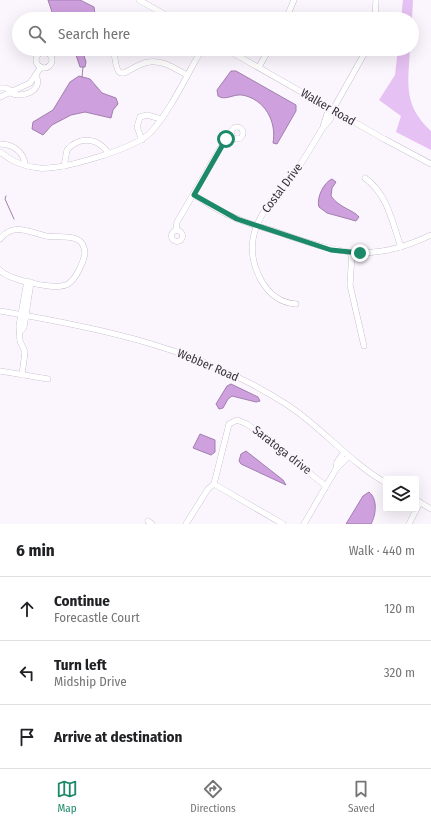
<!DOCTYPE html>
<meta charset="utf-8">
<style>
:root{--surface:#fff;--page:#f2f2f2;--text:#202124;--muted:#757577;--line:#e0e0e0;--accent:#1c8a69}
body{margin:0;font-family:"Fira Sans Condensed",sans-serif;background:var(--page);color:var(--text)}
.controls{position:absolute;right:12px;bottom:12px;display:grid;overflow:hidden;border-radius:4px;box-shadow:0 4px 16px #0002}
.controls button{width:36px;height:36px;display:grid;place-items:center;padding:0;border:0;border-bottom:1px solid var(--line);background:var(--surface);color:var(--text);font:20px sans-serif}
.stop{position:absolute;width:12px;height:12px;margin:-9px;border:3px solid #1c8a69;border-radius:50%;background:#fff}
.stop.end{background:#1c8a69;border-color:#fff;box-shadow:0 1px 4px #0008}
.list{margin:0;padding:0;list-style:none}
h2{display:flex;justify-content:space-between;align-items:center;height:52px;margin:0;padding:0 16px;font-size:17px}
h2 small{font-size:13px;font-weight:400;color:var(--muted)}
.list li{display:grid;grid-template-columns:26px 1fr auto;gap:12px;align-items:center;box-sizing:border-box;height:64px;padding:0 16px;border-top:1px solid var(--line)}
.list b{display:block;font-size:15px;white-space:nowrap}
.list p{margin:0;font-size:13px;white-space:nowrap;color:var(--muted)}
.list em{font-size:13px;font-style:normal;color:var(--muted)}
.icon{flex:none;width:22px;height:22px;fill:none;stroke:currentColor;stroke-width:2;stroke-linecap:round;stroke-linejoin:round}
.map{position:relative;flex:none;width:431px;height:524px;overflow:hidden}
.search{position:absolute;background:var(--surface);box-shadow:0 4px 16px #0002;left:12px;right:12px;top:12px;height:44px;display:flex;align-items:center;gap:10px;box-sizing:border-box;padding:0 14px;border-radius:22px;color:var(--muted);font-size:15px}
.sheet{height:244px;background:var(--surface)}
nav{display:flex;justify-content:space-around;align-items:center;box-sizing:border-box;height:56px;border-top:1px solid var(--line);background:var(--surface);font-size:11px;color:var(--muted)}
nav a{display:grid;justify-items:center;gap:2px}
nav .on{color:var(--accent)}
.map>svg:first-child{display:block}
.green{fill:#e6c1f3}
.water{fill:#cea0de;stroke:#a17fad}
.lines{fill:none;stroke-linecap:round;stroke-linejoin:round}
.stream{stroke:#a17fad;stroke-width:1}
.minor-casing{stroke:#b3a5b9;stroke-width:6}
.minor{stroke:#fff;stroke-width:5.5}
.route{stroke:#1c8a69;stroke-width:5}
.labels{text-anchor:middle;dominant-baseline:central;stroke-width:4;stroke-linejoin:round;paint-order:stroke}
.street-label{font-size:12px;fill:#39333b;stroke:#fbf5fe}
</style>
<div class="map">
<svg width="431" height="524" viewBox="0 0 431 524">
<rect width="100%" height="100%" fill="#fbf5fe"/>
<g class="green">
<path d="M403,0h10l-1,19h-11z"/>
<path d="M398,49h12c-2,35 -7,56 21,82v19l-35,-18 5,-16 -22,-16 16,-25z"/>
</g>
<g class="water">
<path d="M48,0h32l14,7 1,7 -5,5h-33l-5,-7z"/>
<path d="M74,49h8l4,13 -1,5h-5z"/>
<path d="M231,71h5l60,34v6l-19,33 -4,-1c4,-21 -8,-44 -31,-48 -9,-1 -17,6 -24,1l-1,-6z"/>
<path d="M79,76l11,3 12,14 14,5 2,6 -5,6 -2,8 -26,-6 -14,3 -19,10 -9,10 -11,-6 1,-7 20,-12 17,-28z"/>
<path d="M332,179l4,3 -4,6 -1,8c8,12 23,14 28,21l-3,4 -29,-8 -8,-6c-3,-9 5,-25 13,-28z"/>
<path d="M231,384l27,13 2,4 -4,1 -24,-6 -4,3 -5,9 -4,1 -3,-5 11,-18z"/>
<path d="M200,434l15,6v12l-4,3 -18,-7z"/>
<path d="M246,451l37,29 3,5 -45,-21 -2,-3 2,-7z"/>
<path d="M369,492c9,7 7,23 2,32h-25l17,-28z"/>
</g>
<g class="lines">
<g class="stream">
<path d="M82,77l1,-10"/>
<path d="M6,196l-1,3 9,20"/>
</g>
<g class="minor-casing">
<g id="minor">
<path d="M139,0l34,19"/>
<path d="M286,19l8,-19"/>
<path d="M375,19l1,-19"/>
<path d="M114,49c3,43 13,16 35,13 15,-2 26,7 38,13"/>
<path d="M226,49l158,90 47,25"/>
<circle cx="44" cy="60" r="8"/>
<path d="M259,67l10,-18"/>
<path d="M0,88h6l6,3"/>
<path d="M9,92c11,8 35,-1 27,-16"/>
<path d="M0,97l30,-14 11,-16"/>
<path d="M332,111l35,-62"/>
<circle cx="237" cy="133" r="6"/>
<path d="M142,140l-5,-13 3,-10 7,-2 14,4"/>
<path d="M0,144c13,0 24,8 25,21"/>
<path d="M0,152c11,9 25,15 39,16 23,2 96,-19 112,-36 18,-19 37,-59 51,-83"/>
<path d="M64,166l3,-16c12,-14 31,-13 41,3"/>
<path d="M365,178c23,17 27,44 36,69"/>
<path d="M194,195c12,7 24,16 37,21 16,8 35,12 52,18 58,20 90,29 148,1"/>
<path d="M176,230l1,-8 48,-82 7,-5"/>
<circle cx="177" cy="236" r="5.5"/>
<path d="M0,239c14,-17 28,-7 46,-3 16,3 38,-5 39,18 -2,9 -9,25 -17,30 -11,7 -60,-4 -68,-14"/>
<path d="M352,253l-2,32 14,61"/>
<path d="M296,304c-16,-1 -27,-10 -35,-24 -26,-48 11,-78 37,-112 9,-13 16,-26 24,-39 3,-5 7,-6 9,-11l-1,-4h-3l-4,13"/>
<path d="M0,311c100,17 199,37 286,93 36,23 63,58 100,79"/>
<path d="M21,331l3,-4 7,-45"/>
<path d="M0,371l48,8"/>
<path d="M22,375l3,-23 -5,-11 -1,-15 8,-45"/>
<path d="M344,452l-7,10 -1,7 13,-13"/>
<path d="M214,484l15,-60 8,-4 10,4 79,62"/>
<path d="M214,484l69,40"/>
<path d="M416,500l15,9"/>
<path d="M148,521l4,3"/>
<path d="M186,524l22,-35 6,-5"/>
<path d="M304,524l32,-55"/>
<path d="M409,524l11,-22"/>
</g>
</g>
<use href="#minor" class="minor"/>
</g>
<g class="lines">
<path class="route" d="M226,139l-32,56 43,24 94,31 29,3"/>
</g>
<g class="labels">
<g class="street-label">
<text transform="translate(328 107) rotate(30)">Walker Road</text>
<text transform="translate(282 188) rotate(-53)">Costal Drive</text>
<text transform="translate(208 365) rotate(23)">Webber Road</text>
<text transform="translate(282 450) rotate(38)">Saratoga drive</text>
</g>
</g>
</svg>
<div class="controls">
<button><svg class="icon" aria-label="layers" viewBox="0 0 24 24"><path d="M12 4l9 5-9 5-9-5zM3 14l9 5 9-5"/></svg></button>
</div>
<div class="stop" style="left:226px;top:139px"></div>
<div class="stop end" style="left:360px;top:253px"></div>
<div class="search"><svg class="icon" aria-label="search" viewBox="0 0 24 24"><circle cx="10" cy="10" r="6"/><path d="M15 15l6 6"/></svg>Search here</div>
</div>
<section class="sheet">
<h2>6 min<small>Walk · 440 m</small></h2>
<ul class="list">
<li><svg class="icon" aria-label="ahead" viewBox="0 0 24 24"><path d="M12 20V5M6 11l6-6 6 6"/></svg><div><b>Continue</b><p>Forecastle Court</p></div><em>120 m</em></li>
<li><svg class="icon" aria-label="left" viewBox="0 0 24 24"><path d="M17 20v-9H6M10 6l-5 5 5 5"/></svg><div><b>Turn left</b><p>Midship Drive</p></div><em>320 m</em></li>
<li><svg class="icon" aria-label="arrive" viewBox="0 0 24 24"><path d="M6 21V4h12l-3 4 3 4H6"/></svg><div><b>Arrive at destination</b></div></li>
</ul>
</section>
<nav>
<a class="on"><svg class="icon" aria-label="map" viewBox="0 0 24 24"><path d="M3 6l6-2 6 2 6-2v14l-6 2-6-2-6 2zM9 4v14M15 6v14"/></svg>Map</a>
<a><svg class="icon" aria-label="directions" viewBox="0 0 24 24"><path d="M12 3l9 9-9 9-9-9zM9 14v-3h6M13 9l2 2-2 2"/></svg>Directions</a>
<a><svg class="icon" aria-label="saved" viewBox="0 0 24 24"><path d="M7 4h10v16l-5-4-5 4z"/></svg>Saved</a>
</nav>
